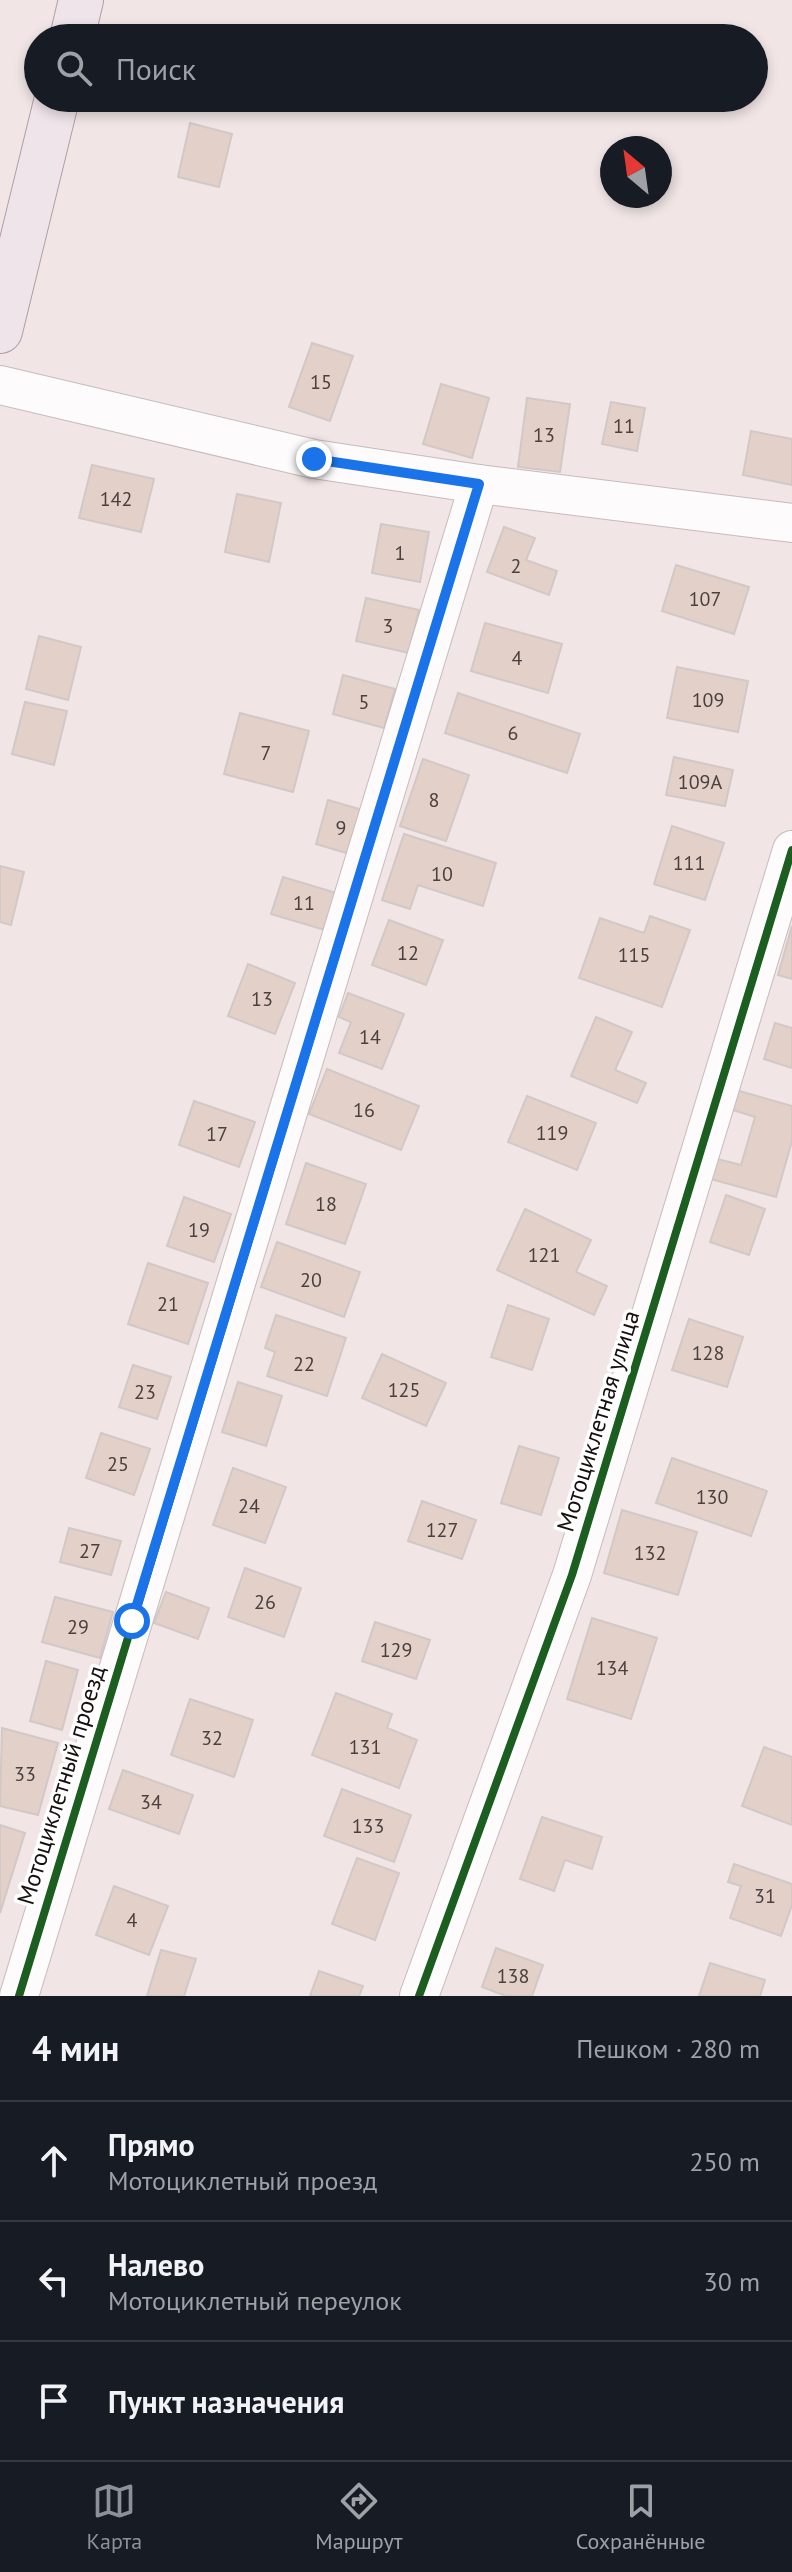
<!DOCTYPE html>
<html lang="ru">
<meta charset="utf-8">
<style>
:root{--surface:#171b24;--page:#242831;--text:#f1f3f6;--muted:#9ea1a6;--line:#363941;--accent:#8c9099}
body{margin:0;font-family:"PT Sans",sans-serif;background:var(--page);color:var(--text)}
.compass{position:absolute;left:600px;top:136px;width:72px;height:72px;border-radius:50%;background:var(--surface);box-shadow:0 4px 12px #0003;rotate:331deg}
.stop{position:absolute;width:24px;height:24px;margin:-18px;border:6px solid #1a73e8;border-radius:50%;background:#fff}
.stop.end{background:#1a73e8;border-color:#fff;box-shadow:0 2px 8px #0008}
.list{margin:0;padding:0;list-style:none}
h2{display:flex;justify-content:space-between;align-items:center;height:104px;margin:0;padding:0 32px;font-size:34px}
h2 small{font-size:26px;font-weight:400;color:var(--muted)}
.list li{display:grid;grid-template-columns:52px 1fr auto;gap:24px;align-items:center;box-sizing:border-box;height:120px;padding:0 32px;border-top:2px solid var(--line)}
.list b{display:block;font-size:30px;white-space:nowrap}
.list p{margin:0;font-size:26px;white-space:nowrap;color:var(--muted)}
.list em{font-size:26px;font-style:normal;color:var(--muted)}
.icon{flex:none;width:44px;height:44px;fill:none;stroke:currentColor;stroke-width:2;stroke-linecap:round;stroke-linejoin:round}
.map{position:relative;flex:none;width:792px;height:1996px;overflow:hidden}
.search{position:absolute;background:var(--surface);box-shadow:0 4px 12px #0003;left:24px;right:24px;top:24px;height:88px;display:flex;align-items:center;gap:20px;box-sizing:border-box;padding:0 28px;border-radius:44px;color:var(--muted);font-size:30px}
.sheet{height:464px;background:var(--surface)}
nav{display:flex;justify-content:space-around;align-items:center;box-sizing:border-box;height:112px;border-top:2px solid var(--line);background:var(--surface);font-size:22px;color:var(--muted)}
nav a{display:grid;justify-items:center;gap:4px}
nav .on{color:var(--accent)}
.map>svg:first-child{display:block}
.building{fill:#e2d0c9;stroke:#d2c8c6;stroke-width:2}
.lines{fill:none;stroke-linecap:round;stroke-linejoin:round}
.street-casing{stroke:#c6bcbc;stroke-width:40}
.primary-casing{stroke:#b29ea6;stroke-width:46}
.street{stroke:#fdfbfb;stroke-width:38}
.primary{stroke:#efe4e9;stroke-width:44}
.cycleway-casing{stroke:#fff;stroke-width:13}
.cycleway{stroke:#1b5e20;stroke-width:8}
.route{stroke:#1a73e8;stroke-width:10}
.labels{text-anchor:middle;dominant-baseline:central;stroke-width:7;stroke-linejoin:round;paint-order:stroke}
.number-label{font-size:20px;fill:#4b403e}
.street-label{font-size:24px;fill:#170f0f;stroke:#fff}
</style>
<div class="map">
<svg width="792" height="1996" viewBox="0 0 792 1996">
<rect width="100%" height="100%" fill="#f1e5e5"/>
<g class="building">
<path d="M208,31l28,7h-29z"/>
<path d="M190,123l42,11 -13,53 -41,-10z"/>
<path d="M312,343l41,13 -23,65 -41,-14z"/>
<path d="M441,384l48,14 -17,60 -49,-14z"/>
<path d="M527,398l43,6 -10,68 -42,-5z"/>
<path d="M611,402l34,6 -8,43 -35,-7z"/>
<path d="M751,431l41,8v46l-49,-10z"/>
<path d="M92,465l62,14 -13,53 -62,-14z"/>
<path d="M237,494l44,9 -12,59 -44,-10z"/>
<path d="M381,524l48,8 -9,50 -48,-9z"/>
<path d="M504,527l31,11 -9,22 31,11 -8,24 -62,-23z"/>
<path d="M676,565l73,22 -15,47 -72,-23z"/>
<path d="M366,598l53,12 -10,43 -53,-12z"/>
<path d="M485,623l77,21 -14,49 -77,-22z"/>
<path d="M39,636l42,11 -13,53 -42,-11z"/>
<path d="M677,667l71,14 -10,51 -71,-14z"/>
<path d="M343,675l52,14 -11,39 -51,-14z"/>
<path d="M458,693l122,41 -13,39 -122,-40z"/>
<path d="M25,702l42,9 -13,54 -42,-11z"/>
<path d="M240,713l69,18 -16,61 -69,-18z"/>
<path d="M674,757l59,13 -8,36 -59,-11z"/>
<path d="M423,759l46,16 -23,66 -46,-15z"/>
<path d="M328,800l38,11 -13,44 -37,-11z"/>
<path d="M672,826l52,17 -19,57 -51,-16z"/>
<path d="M404,834l92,29 -13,43 -65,-21 -8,24 -28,-9z"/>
<path d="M0,866l24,6 -13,53 -11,-3z"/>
<path d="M283,877l53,16 -11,37 -54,-16z"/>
<path d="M650,916l40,14 -28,77 -83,-29 21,-60 44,15z"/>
<path d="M389,920l54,20 -17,45 -54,-20z"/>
<path d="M792,926v53l-14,-4z"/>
<path d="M248,964l47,19 -20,51 -47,-18z"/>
<path d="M348,993l56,21 -22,55 -43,-16 12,-31 -12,-5z"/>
<path d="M596,1017l36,15 -17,38 31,13 -9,20 -66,-27z"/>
<path d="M775,1023l17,5v40l-28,-9z"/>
<path d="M327,1069l92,37 -18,44 -92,-36z"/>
<path d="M736,1090l56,16v35l-16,56 -65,-18 6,-20 24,6 14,-48 -25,-8z"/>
<path d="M527,1096l69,27 -19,47 -69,-28z"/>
<path d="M194,1101l61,21 -16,45 -60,-22z"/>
<path d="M306,1163l60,21 -21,60 -59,-20z"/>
<path d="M726,1195l39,14 -16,46 -39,-13z"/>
<path d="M184,1197l47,17 -17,48 -47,-16z"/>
<path d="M525,1209l66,31 -15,32 31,14 -13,29 -97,-45z"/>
<path d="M277,1242l83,30 -16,45 -83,-30z"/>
<path d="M148,1263l60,20 -20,61 -60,-20z"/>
<path d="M508,1305l41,14 -17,51 -41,-13z"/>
<path d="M276,1315l70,23 -19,58 -60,-20 8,-24 -10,-4z"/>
<path d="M689,1319l54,18 -16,50 -55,-17z"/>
<path d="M382,1354l64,29 -20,43 -64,-28z"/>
<path d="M133,1365l38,12 -14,42 -38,-12z"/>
<path d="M238,1382l44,14 -16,50 -44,-14z"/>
<path d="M101,1433l49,16 -16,46 -48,-17z"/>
<path d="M519,1446l40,12 -18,57 -40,-12z"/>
<path d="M672,1458l95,33 -16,45 -95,-33z"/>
<path d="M233,1468l53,19 -21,56 -52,-18z"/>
<path d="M422,1501l54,19 -14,39 -54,-18z"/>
<path d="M622,1510l75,22 -19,63 -74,-22z"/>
<path d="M69,1528l52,13 -10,34 -51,-13z"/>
<path d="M245,1568l56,20 -17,49 -56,-20z"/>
<path d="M166,1592l43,16 -11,31 -44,-16z"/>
<path d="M55,1597l58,15 -13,46 -58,-16z"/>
<path d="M592,1618l65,20 -26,81 -64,-20z"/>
<path d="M375,1622l55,18 -14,39 -54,-18z"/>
<path d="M46,1661l32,9 -16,60 -32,-9z"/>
<path d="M336,1693l56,21 -5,14 30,12 -18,48 -87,-33z"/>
<path d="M190,1699l63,21 -19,57 -63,-22z"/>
<path d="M2,1728l56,15 -20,72 -38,-9z"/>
<path d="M764,1747l28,10v68l-50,-19z"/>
<path d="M123,1770l70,25 -14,39 -70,-25z"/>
<path d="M342,1789l69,26 -17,47 -70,-26z"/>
<path d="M542,1817l60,20 -10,32 -27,-9 -11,31 -34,-12z"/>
<path d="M0,1825l25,8 -25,80z"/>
<path d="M357,1858l42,15 -24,67 -43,-16z"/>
<path d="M734,1864l58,20v21l-11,31 -51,-18 11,-32 -13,-4z"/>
<path d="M114,1886l54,20 -19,49 -53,-20z"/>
<path d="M496,1948l47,17 -11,31h-26l-24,-9z"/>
<path d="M161,1950l35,9 -12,37h-37z"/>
<path d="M710,1963l55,17 -5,16h-61z"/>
<path d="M319,1971l44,15 -4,10h-49z"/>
</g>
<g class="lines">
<g class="street-casing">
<g id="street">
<path d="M0,385l314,74 165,25 313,39"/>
<path d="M19,1996l460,-1512"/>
<path d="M419,1996l153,-421 220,-725"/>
</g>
</g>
<g class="primary-casing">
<g id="primary">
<path d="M72,38l9,-38"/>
<path d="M0,331l57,-233"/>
</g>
</g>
<use href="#street" class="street"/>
<use href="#primary" class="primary"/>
<g class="cycleway-casing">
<g id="cycleway">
<path d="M19,1996l460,-1512"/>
<path d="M419,1996l153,-421 220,-725"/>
</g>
</g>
<use href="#cycleway" class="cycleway"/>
</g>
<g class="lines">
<path class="route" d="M132,1621l347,-1137 -165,-25"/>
</g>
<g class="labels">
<g class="number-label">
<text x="321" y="382">15</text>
<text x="624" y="426">11</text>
<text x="544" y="435">13</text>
<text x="116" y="499">142</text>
<text x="400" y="553">1</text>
<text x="516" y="566">2</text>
<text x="705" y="599">107</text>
<text x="388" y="626">3</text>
<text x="517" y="658">4</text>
<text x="708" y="700">109</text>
<text x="364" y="702">5</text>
<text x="513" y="733">6</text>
<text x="266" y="753">7</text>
<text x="700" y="782">109А</text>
<text x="434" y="800">8</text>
<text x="341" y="828">9</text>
<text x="689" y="863">111</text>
<text x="442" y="874">10</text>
<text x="304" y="903">11</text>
<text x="408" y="953">12</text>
<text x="634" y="955">115</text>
<text x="262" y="999">13</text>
<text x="370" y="1037">14</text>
<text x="364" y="1110">16</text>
<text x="552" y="1133">119</text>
<text x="217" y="1134">17</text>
<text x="326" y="1204">18</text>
<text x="199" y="1230">19</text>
<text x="544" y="1255">121</text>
<text x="311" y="1280">20</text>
<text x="168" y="1304">21</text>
<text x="708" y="1353">128</text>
<text x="304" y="1364">22</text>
<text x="404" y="1390">125</text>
<text x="145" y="1392">23</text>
<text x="118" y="1464">25</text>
<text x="712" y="1497">130</text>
<text x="249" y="1506">24</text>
<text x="442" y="1530">127</text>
<text x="90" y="1551">27</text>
<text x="650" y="1553">132</text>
<text x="265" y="1602">26</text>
<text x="78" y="1627">29</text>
<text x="396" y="1650">129</text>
<text x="612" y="1668">134</text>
<text x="212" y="1738">32</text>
<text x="365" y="1747">131</text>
<text x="25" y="1774">33</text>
<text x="151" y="1802">34</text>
<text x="368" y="1826">133</text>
<text x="765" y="1896">31</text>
<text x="132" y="1920">4</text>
<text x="513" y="1976">138</text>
</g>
<g class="street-label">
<text transform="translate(598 1421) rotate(-73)">Мотоциклетная улица</text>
<text transform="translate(61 1785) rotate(-73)">Мотоциклетный проезд</text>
</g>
</g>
</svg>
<svg class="compass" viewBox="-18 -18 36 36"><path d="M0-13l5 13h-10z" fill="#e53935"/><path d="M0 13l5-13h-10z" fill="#9ea1a6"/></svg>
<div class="stop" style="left:132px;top:1621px"></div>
<div class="stop end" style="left:314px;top:459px"></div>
<div class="search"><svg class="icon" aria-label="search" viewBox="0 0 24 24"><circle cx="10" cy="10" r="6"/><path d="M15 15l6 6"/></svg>Поиск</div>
</div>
<section class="sheet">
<h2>4 мин<small>Пешком · 280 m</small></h2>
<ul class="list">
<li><svg class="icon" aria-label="ahead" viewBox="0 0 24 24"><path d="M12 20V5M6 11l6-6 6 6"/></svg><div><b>Прямо</b><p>Мотоциклетный проезд</p></div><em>250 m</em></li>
<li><svg class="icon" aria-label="left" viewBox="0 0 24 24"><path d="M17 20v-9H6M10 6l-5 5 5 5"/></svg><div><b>Налево</b><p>Мотоциклетный переулок</p></div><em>30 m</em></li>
<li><svg class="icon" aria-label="arrive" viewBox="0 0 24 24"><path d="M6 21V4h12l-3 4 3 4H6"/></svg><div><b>Пункт назначения</b></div></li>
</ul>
</section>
<nav>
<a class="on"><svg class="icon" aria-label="map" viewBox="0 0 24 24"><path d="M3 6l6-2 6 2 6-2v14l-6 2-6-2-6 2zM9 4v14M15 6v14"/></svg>Карта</a>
<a><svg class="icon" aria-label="directions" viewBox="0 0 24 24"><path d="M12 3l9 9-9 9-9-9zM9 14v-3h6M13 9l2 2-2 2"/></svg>Маршрут</a>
<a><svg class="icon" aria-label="saved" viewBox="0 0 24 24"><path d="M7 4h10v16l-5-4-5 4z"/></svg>Сохранённые</a>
</nav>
